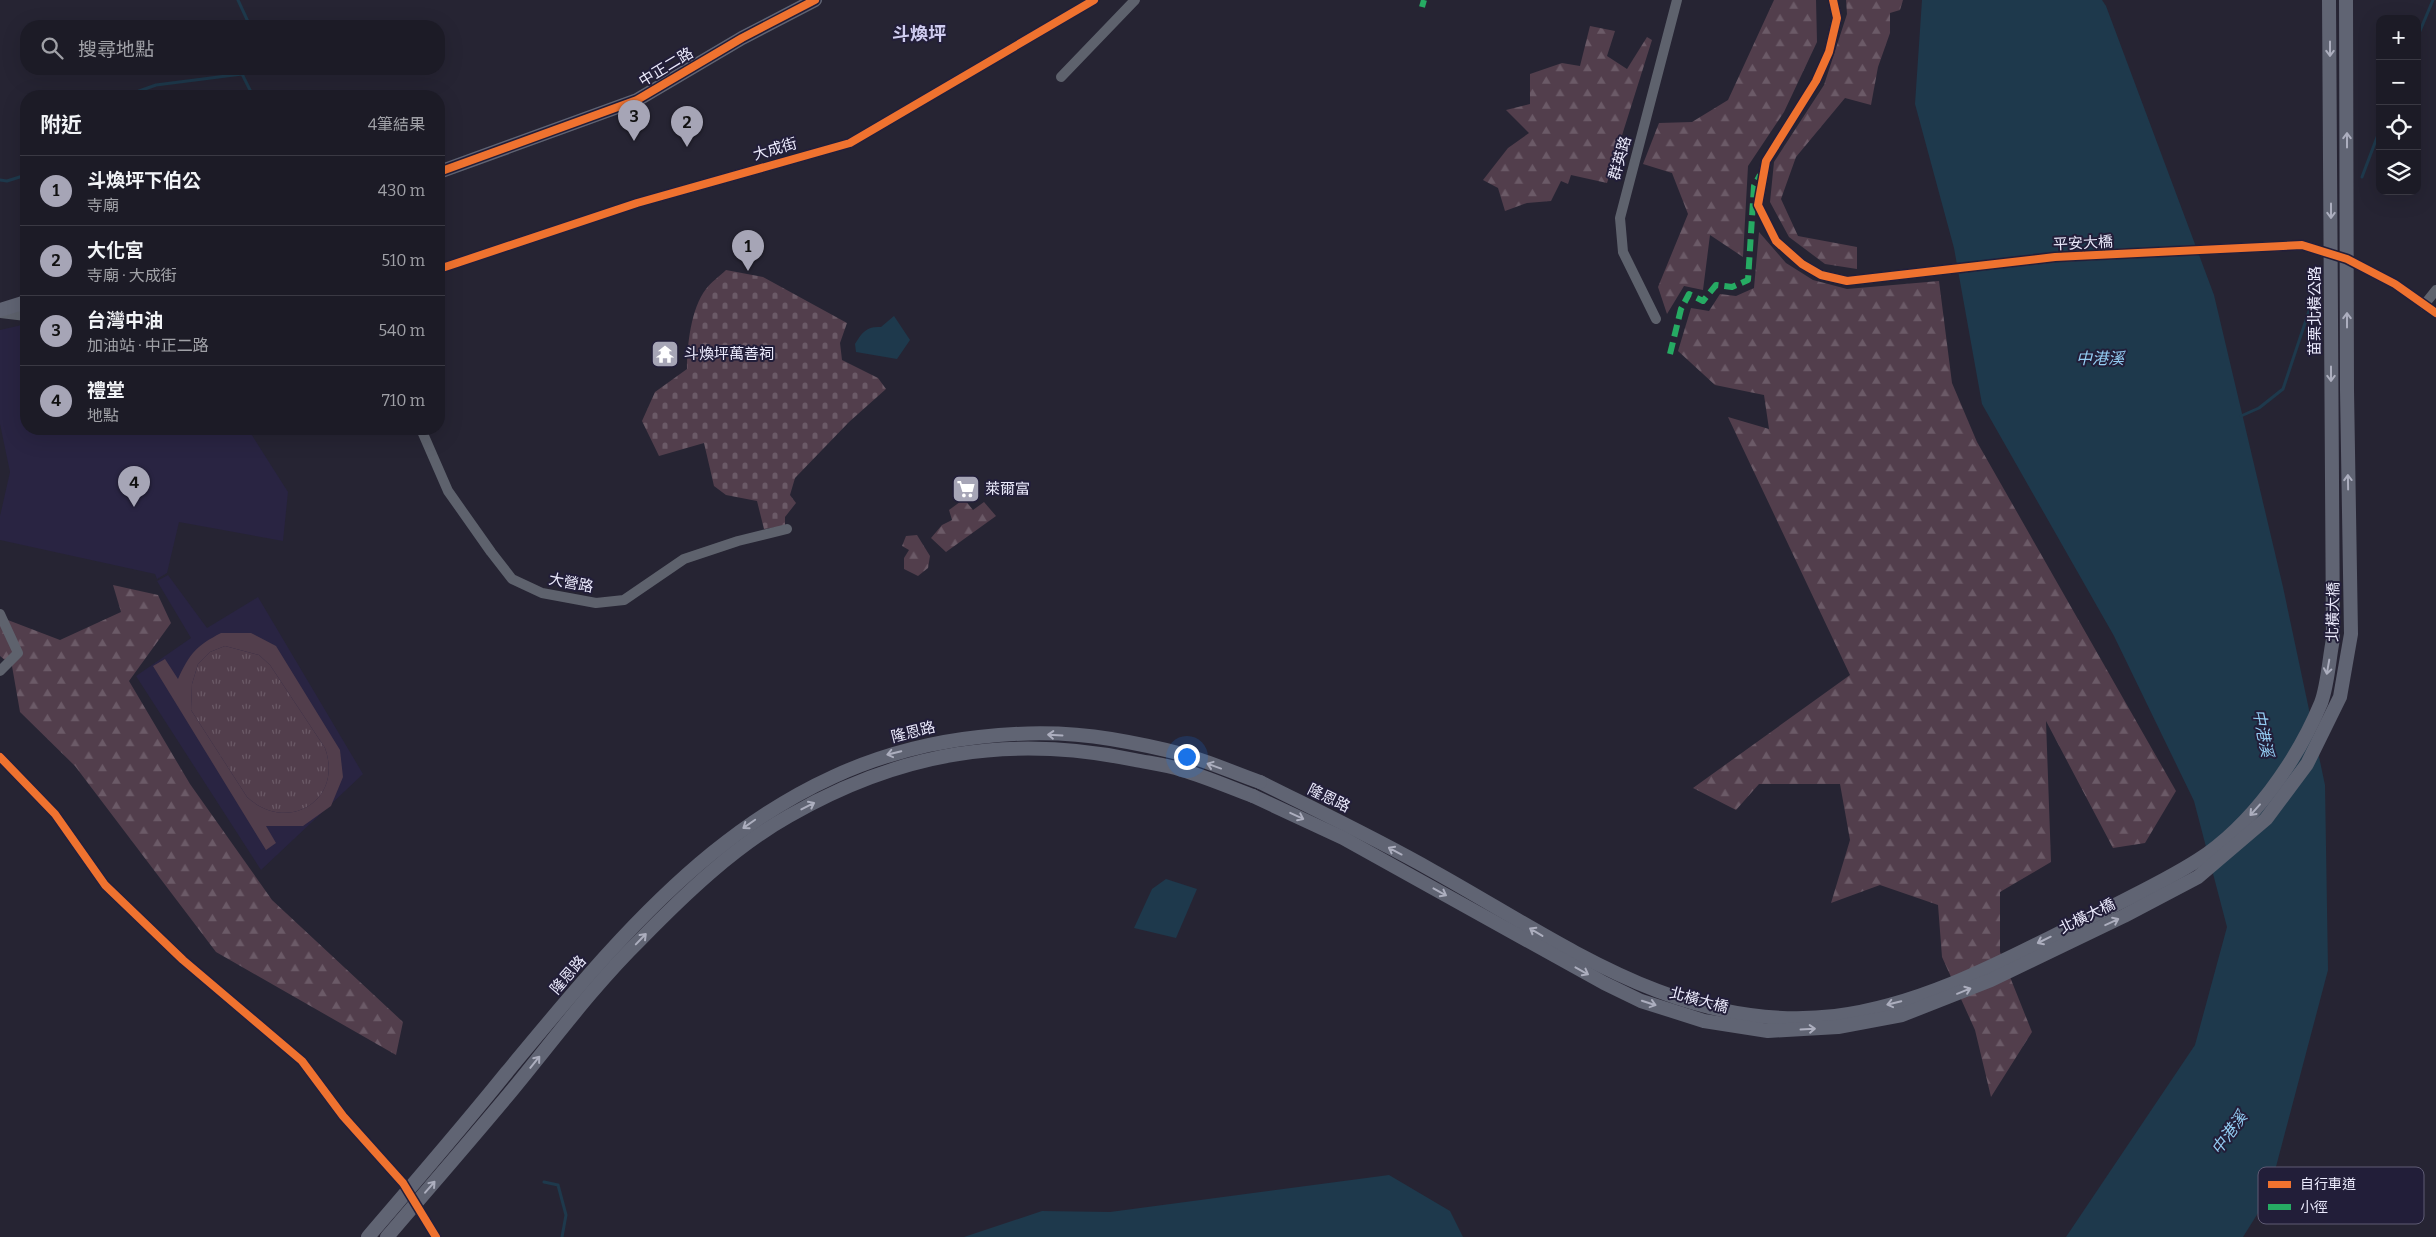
<!DOCTYPE html>
<html lang="zh-TW">
<meta charset="utf-8">
<style>
:root{--surface:#1c1b26;--page:#292832;--text:#f1f3f6;--muted:#a0a1a7;--line:#3a3943;--accent:#a6a5b6}
body{margin:0;font-family:Bitter,"Noto Sans TC",serif;background:var(--page);color:var(--text)}
.controls{position:absolute;right:15px;top:15px;display:grid;overflow:hidden;border-radius:10px;box-shadow:0 5px 20px #0002}
.controls button{width:45px;height:45px;display:grid;place-items:center;padding:0;border:0;border-bottom:1px solid var(--line);background:var(--surface);color:var(--text);font:25px sans-serif}
.you{position:absolute;left:1186px;top:756px;width:18px;height:18px;margin:-12px;border:4px solid #fff;border-radius:50%;background:#1a73e8;box-shadow:0 0 0 8px #1a73e833}
.badge{display:grid;place-items:center;width:32px;height:32px;border-radius:50%;background:var(--accent);color:#111;font-size:16px;font-weight:700}
.pin{position:absolute;translate:-50% -41px;filter:drop-shadow(0 1px 2px #0008)}
.pin::after{content:'';position:absolute;top:26px;width:18px;height:15px;background:inherit;clip-path:polygon(0 0,100% 0,50% 100%)}
.list{margin:0;padding:0;list-style:none}
h2{display:flex;justify-content:space-between;align-items:center;height:65px;margin:0;padding:0 20px;font-size:21px}
h2 small{font-size:16px;font-weight:400;color:var(--muted)}
.list li{display:grid;grid-template-columns:32px 1fr auto;gap:15px;align-items:center;box-sizing:border-box;height:70px;padding:0 20px;border-top:1px solid var(--line)}
.list b{display:block;font-size:19px;white-space:nowrap}
.list p{margin:0;font-size:16px;white-space:nowrap;color:var(--muted)}
.list em{font-size:16px;font-style:normal;color:var(--muted)}
.icon{flex:none;width:28px;height:28px;fill:none;stroke:currentColor;stroke-width:2;stroke-linecap:round;stroke-linejoin:round}
.map{position:relative;flex:none;width:2436px;height:1237px;overflow:hidden}
.search{position:absolute;background:var(--surface);box-shadow:0 5px 20px #0002;left:20px;top:20px;width:425px;height:55px;display:flex;align-items:center;gap:12px;box-sizing:border-box;padding:0 18px;border-radius:20px;color:var(--muted);font-size:19px}
.panel{position:absolute;background:var(--surface);box-shadow:0 5px 20px #0002;left:20px;top:90px;width:425px;height:345px;border-radius:20px}
.map>svg:first-child{display:block}
.built{fill:#292442}
.grass{fill:url(#grass-tufts)}
.forest{fill:url(#forest-firs)}
.cemetery{fill:url(#cemetery-stones)}
.garden{fill:#523e4c;fill-rule:evenodd}
.water{fill:#1e394c}
.lines{fill:none;stroke-linecap:round;stroke-linejoin:round}
.stream{stroke:#1e394c;stroke-width:3}
.minor{stroke:#5e626d;stroke-width:10}
.major{stroke:#606473;stroke-width:14}
.major-bridge{stroke:#606473;stroke-width:14}
.quiet{stroke:#26ab63;stroke-width:6;stroke-dasharray:12 6;stroke-linecap:butt}
.cycleway-casing{stroke:#221e39;stroke-width:11}
.cycleway{stroke:#ef722f;stroke-width:8}
.oneway{stroke:#acaebe}
.labels{text-anchor:middle;dominant-baseline:central;stroke-width:4;stroke-linejoin:round;paint-order:stroke}
.street-label{font-size:15px;fill:#ebeafc;stroke:#221e39}
.poi-label{font-size:15px;fill:#ebeafc;stroke:#221e39;text-anchor:start}
.water-label{font-size:16px;font-style:italic;fill:#94cdf3;stroke:#221e39}
.quarter-label{font-size:18px;font-weight:bold;fill:#cfccef;stroke:#221e39}
.key{fill:#221e39;stroke:#5e5b74;stroke-width:1}
.key-label{font-size:14px;fill:#ebeafc}
</style>
<div class="map">
<svg width="2436" height="1237" viewBox="0 0 2436 1237">
<defs>
<pattern id="grass-tufts" width="24" height="20" patternUnits="userSpaceOnUse" patternTransform="scale(1.25)"><rect width="24" height="20" fill="#523e4c"/><path d="M3 7l-1-3M5 7V3M7 7l1-3M15 17l-1-3M17 17v-4M19 17l1-3" fill="none" stroke="#6b5a67"/></pattern>
<pattern id="forest-firs" width="22" height="20" patternUnits="userSpaceOnUse" patternTransform="scale(1.25)"><rect width="22" height="20" fill="#523e4c"/><path d="M5 1l3.5 6h-7zM16 11l3.5 6h-7z" fill="#6b5a67"/></pattern>
<pattern id="cemetery-stones" width="16" height="16" patternUnits="userSpaceOnUse" patternTransform="scale(1.25)"><rect width="16" height="16" fill="#523e4c"/><path d="M2 7V4a2 2 0 0 1 4 0v3zM10 15v-3a2 2 0 0 1 4 0v3z" fill="#6b5a67"/></pattern>
</defs>
<rect width="100%" height="100%" fill="#262433"/>
<g class="built">
<path d="M26,324v105h222l40,63 -5,49 -104,-19 -12,51 -10,6 -2,-5 -155,-34v-24l10,-44 -10,-48v-94z"/>
<path d="M168,575l39,53 51,-31 105,177 -102,96 -125,-194 55,-38 -34,-57z"/>
</g>
<path class="grass" d="M225,646l34,9 11,10 55,83c19,53 -38,86 -78,49l-56,-87 1,-26 6,-20 12,-12z"/>
<g class="forest">
<path d="M1774,0h42l1,42 -33,70 -36,54 -5,91 -33,-22 -7,55 -19,-4 -17,28 -9,-27 30,-73 -16,-41 -29,-9 16,-41 33,-1 36,-22z"/>
<path d="M1846,0h57l-3,10 -10,3v20l-12,34 -7,38 -26,-7 -49,59 -15,42 17,37 59,11v22l-32,-5 -36,-27 -19,-35 4,-40 50,-77 23,-71z"/>
<path d="M1590,26l25,5 -8,25 20,13 20,-32 5,3 -45,143 -36,-8 -3,9 -7,-3 -10,20 -24,2 -22,8 -7,-23 -15,-8 25,-32 21,-15 -23,-23 24,-6v-30l32,-11 18,3z"/>
<path d="M1759,232l27,31 27,17 34,9 92,-8 13,102 25,59 199,349 -31,52 -32,5 -67,-127 5,141 -51,30v60l32,80 -41,65 -16,-67 -33,-73 -4,-52 -58,-20 -49,18 19,-63 -10,-56h-81l-23,26 -43,-22 157,-113 -122,-258 41,12 -5,-34 -49,-10 -37,-34 13,-43 18,3 11,-17 16,2 18,-8z"/>
<path d="M964,499l9,11 11,-8 12,14 -50,36 -15,-14 11,-13 10,-5 -3,-10z"/>
<path d="M917,535l13,21 -2,12 -10,8 -14,-7v-11l5,-8 -7,-4 4,-10z"/>
<path d="M113,585l45,10 13,28 -42,58 61,103 82,116 131,122 -7,33 -180,-103 -141,-186 -55,-54 -8,-46 -12,-10v-39l60,23 61,-28z"/>
</g>
<path class="cemetery" d="M726,270l37,7 84,46 -7,20 2,17 36,18 8,11 -37,33 -54,56 -5,17 6,8 -11,14v9l-21,3 -7,-28 -31,-6 -12,-9 -10,-43 -45,13 -17,-35 13,-29 32,-23c0,-23 4,-61 19,-80 5,-7 14,-13 20,-19z"/>
<path class="garden" d="M221,633h30l25,13 64,104 3,27 -12,29 -28,20h-37l10,17 -10,7 -113,-184 12,-7 13,20c12,-26 18,-33 43,-46zM225,646l34,9 11,10 55,83c19,53 -38,86 -78,49l-56,-87 1,-26 6,-20 12,-12z"/>
<g class="water">
<path d="M1922,0h180l4,6 108,289 69,292 42,198 3,185 -60,227 -25,40h-177l129,-192 32,-118 -33,-126 -80,-165 -132,-232 -28,-156 -39,-144z"/>
<path d="M894,316l16,24 -13,19 -41,-7 -1,-8c7,-12 12,-18 26,-17z"/>
<path d="M1166,879l31,10 -21,49 -42,-10 18,-39z"/>
<path d="M1389,1175l61,36 13,26h-499l78,-26 68,1z"/>
</g>
<g class="lines">
<g class="stream">
<path d="M238,0l12,26"/>
<path d="M2417,38l16,-38"/>
<path d="M242,74l11,22"/>
<path d="M125,96l31,-11 86,-11 3,-5"/>
<path d="M2362,177l17,-45"/>
<path d="M0,180l7,1 19,-6"/>
<path d="M2241,416l18,-8 24,-19 35,-105"/>
<path d="M544,1182l14,3 8,30 -4,22"/>
</g>
<g class="minor">
<path d="M1833,0l4,18 -8,34 -13,29 -50,80 -8,44 18,36 26,23 19,11 26,6 208,-24 247,-12 45,14 48,25 41,29"/>
<path d="M1061,77l74,-77"/>
<path d="M439,269l198,-66 213,-60 244,-143"/>
<path d="M2424,305l12,-15"/>
<path d="M0,313l26,3"/>
<path d="M1656,319l-33,-67 -3,-34 57,-218"/>
<path d="M421,429l27,62 43,61 21,27 30,14 54,10 28,-3 60,-41 54,-18 49,-12"/>
<path d="M0,614l18,39 -18,18"/>
<path d="M0,757l55,57 50,71 78,75 119,101 41,55 60,67 33,54"/>
</g>
<g class="major">
<path d="M439,172l198,-72 105,-62 73,-38"/>
<path d="M0,310l26,-8"/>
<path d="M1260,782c58,29 117,57 173,89 128,71 248,163 402,145 97,-12 186,-65 272,-107 30,-15 63,-31 91,-49 54,-35 99,-99 123,-157 7,-19 8,-44 12,-64l-4,-639"/>
<path d="M1253,796l90,42 261,145 37,18 63,20 64,10 70,-4 64,-12 89,-35 133,-64 74,-39 68,-58 41,-55 33,-67 11,-63 -4,-244 -1,-390"/>
</g>
<g class="major-bridge">
<path d="M368,1237c47,-55 94,-109 139,-165 129,-156 256,-312 472,-335 43,-5 90,-5 132,2 24,4 48,9 71,15 26,7 52,19 78,28"/>
<path d="M387,1237c41,-48 82,-95 122,-143 43,-52 84,-108 132,-155 44,-45 93,-92 148,-123 111,-64 221,-82 346,-56 15,3 32,5 47,10 24,7 47,17 71,26"/>
</g>
<g class="quiet">
<path d="M1422,7l2,-7"/>
<path d="M1670,354l11,-45 8,-15 14,7 13,-16 16,2 16,-7 6,-94 6,-11"/>
</g>
<g class="cycleway-casing">
<g id="cycleway">
<path d="M1833,0l4,18 -8,34 -13,29 -50,80 -8,44 18,36 26,23 19,11 26,6 208,-24 247,-12 45,14 48,25 41,29"/>
<path d="M439,172l198,-72 105,-62 73,-38"/>
<path d="M439,269l198,-66 213,-60 244,-143"/>
<path d="M0,757l55,57 50,71 78,75 119,101 41,55 60,67 33,54"/>
</g>
</g>
<use href="#cycleway" class="cycleway"/>
</g>
<defs><path id="oneway-shaft" d="M-6 0H5M1.5-3L5.5 0L1.5 3" fill="none" stroke-width="1.6" stroke-linecap="round" stroke-linejoin="round" transform="scale(1.25)"/></defs>
<g class="oneway">
<use href="#oneway-shaft" transform="translate(2330 49) rotate(90)"/>
<use href="#oneway-shaft" transform="translate(2347 140) rotate(-90)"/>
<use href="#oneway-shaft" transform="translate(2331 211) rotate(90)"/>
<use href="#oneway-shaft" transform="translate(2347 320) rotate(-90)"/>
<use href="#oneway-shaft" transform="translate(2331 374) rotate(90)"/>
<use href="#oneway-shaft" transform="translate(2348 482) rotate(-91)"/>
<use href="#oneway-shaft" transform="translate(2328 667) rotate(100)"/>
<use href="#oneway-shaft" transform="translate(1055 735) rotate(-177)"/>
<use href="#oneway-shaft" transform="translate(894 753) rotate(166)"/>
<use href="#oneway-shaft" transform="translate(1214 766) rotate(-160)"/>
<use href="#oneway-shaft" transform="translate(808 806) rotate(-27)"/>
<use href="#oneway-shaft" transform="translate(2255 810) rotate(132)"/>
<use href="#oneway-shaft" transform="translate(1297 816) rotate(25)"/>
<use href="#oneway-shaft" transform="translate(749 824) rotate(145)"/>
<use href="#oneway-shaft" transform="translate(1395 851) rotate(-152)"/>
<use href="#oneway-shaft" transform="translate(1440 892) rotate(29)"/>
<use href="#oneway-shaft" transform="translate(2112 922) rotate(-25)"/>
<use href="#oneway-shaft" transform="translate(1536 932) rotate(-149)"/>
<use href="#oneway-shaft" transform="translate(641 939) rotate(-46)"/>
<use href="#oneway-shaft" transform="translate(2044 940) rotate(154)"/>
<use href="#oneway-shaft" transform="translate(1582 971) rotate(29)"/>
<use href="#oneway-shaft" transform="translate(1964 991) rotate(-22)"/>
<use href="#oneway-shaft" transform="translate(1649 1003) rotate(18)"/>
<use href="#oneway-shaft" transform="translate(1894 1003) rotate(166)"/>
<use href="#oneway-shaft" transform="translate(1808 1029) rotate(-3)"/>
<use href="#oneway-shaft" transform="translate(535 1062) rotate(-51)"/>
<use href="#oneway-shaft" transform="translate(430 1187) rotate(-49)"/>
</g>
<defs>
<g id="temple-square" transform="scale(1.4375)"><rect x="-9" y="-9" width="18" height="18" rx="4" fill="#a6a5b6" stroke="#221e39"/><path d="M0-6L5-2H3V0L6.5 2.5H4V6H1.5V3h-3V6H-4V2.5H-6.5L-3 0V-2H-5Z" fill="#fff"/></g>
<g id="supermarket-square" transform="scale(1.4375)"><rect x="-9" y="-9" width="18" height="18" rx="4" fill="#a6a5b6" stroke="#221e39"/><path d="M-6-5.5h2.5l.6 2H6L4.5 2H-2.5L-4.4-4H-6ZM-1.5 3.2a1.3 1.3 0 1 0 .1 0ZM3 3.2a1.3 1.3 0 1 0 .1 0Z" fill="#fff"/></g>
</defs>
<g fill-rule="evenodd">
<use href="#temple-square" x="665" y="354"/>
<use href="#supermarket-square" x="966" y="489"/>
</g>
<g class="labels">
<g class="street-label">
<text transform="translate(666 67) rotate(-31)">中正二路</text>
<text transform="translate(775 149) rotate(-16)">大成街</text>
<text transform="translate(1620 158) rotate(-74)">群英路</text>
<text transform="translate(2083 243) rotate(-3)">平安大橋</text>
<text transform="translate(2315 311) rotate(-90)">苗栗北橫公路</text>
<text transform="translate(571 583) rotate(11)">大營路</text>
<text transform="translate(2333 612) rotate(-89)">北橫大橋</text>
<text transform="translate(913 732) rotate(-14)">隆恩路</text>
<text transform="translate(1329 798) rotate(26)">隆恩路</text>
<text transform="translate(2087 916) rotate(-26)">北橫大橋</text>
<text transform="translate(568 975) rotate(-49)">隆恩路</text>
<text transform="translate(1699 1000) rotate(15)">北橫大橋</text>
</g>
<g class="poi-label">
<text x="684" y="354">斗煥坪萬善祠</text>
<text x="985" y="489">萊爾富</text>
</g>
<g class="water-label">
<text x="2100" y="358">中港溪</text>
<text transform="translate(2263 733) rotate(79)">中港溪</text>
<text transform="translate(2229 1133) rotate(-54)">中港溪</text>
</g>
<g class="quarter-label">
<text x="919" y="34">斗煥坪</text>
</g>
</g>
<rect x="2258" y="1167" width="166" height="57" rx="8" class="key"/>
<rect x="2268" y="1181" width="23" height="7" fill="#ef722f"/>
<rect x="2268" y="1204" width="23" height="6" fill="#26ab63"/>
<g class="key-label">
<text x="2300" y="1189">自行車道</text>
<text x="2300" y="1212">小徑</text>
</g>
</svg>
<div class="controls">
<button>+</button>
<button>−</button>
<button><svg class="icon" aria-label="locate" viewBox="0 0 24 24"><circle cx="12" cy="12" r="6"/><path d="M12 2v4M12 18v4M2 12h4M18 12h4"/></svg></button>
<button><svg class="icon" aria-label="layers" viewBox="0 0 24 24"><path d="M12 4l9 5-9 5-9-5zM3 14l9 5 9-5"/></svg></button>
</div>
<div class="you"></div>
<div class="pin badge" style="left:748px;top:271px">1</div>
<div class="pin badge" style="left:687px;top:147px">2</div>
<div class="pin badge" style="left:634px;top:141px">3</div>
<div class="pin badge" style="left:134px;top:507px">4</div>
<div class="search"><svg class="icon" aria-label="search" viewBox="0 0 24 24"><circle cx="10" cy="10" r="6"/><path d="M15 15l6 6"/></svg>搜尋地點</div>
<section class="panel">
<h2>附近<small>4筆結果</small></h2>
<ul class="list">
<li><span class="badge">1</span><div><b>斗煥坪下伯公</b><p>寺廟</p></div><em>430 m</em></li>
<li><span class="badge">2</span><div><b>大化宮</b><p>寺廟 · 大成街</p></div><em>510 m</em></li>
<li><span class="badge">3</span><div><b>台灣中油</b><p>加油站 · 中正二路</p></div><em>540 m</em></li>
<li><span class="badge">4</span><div><b>禮堂</b><p>地點</p></div><em>710 m</em></li>
</ul>
</section>
</div>
